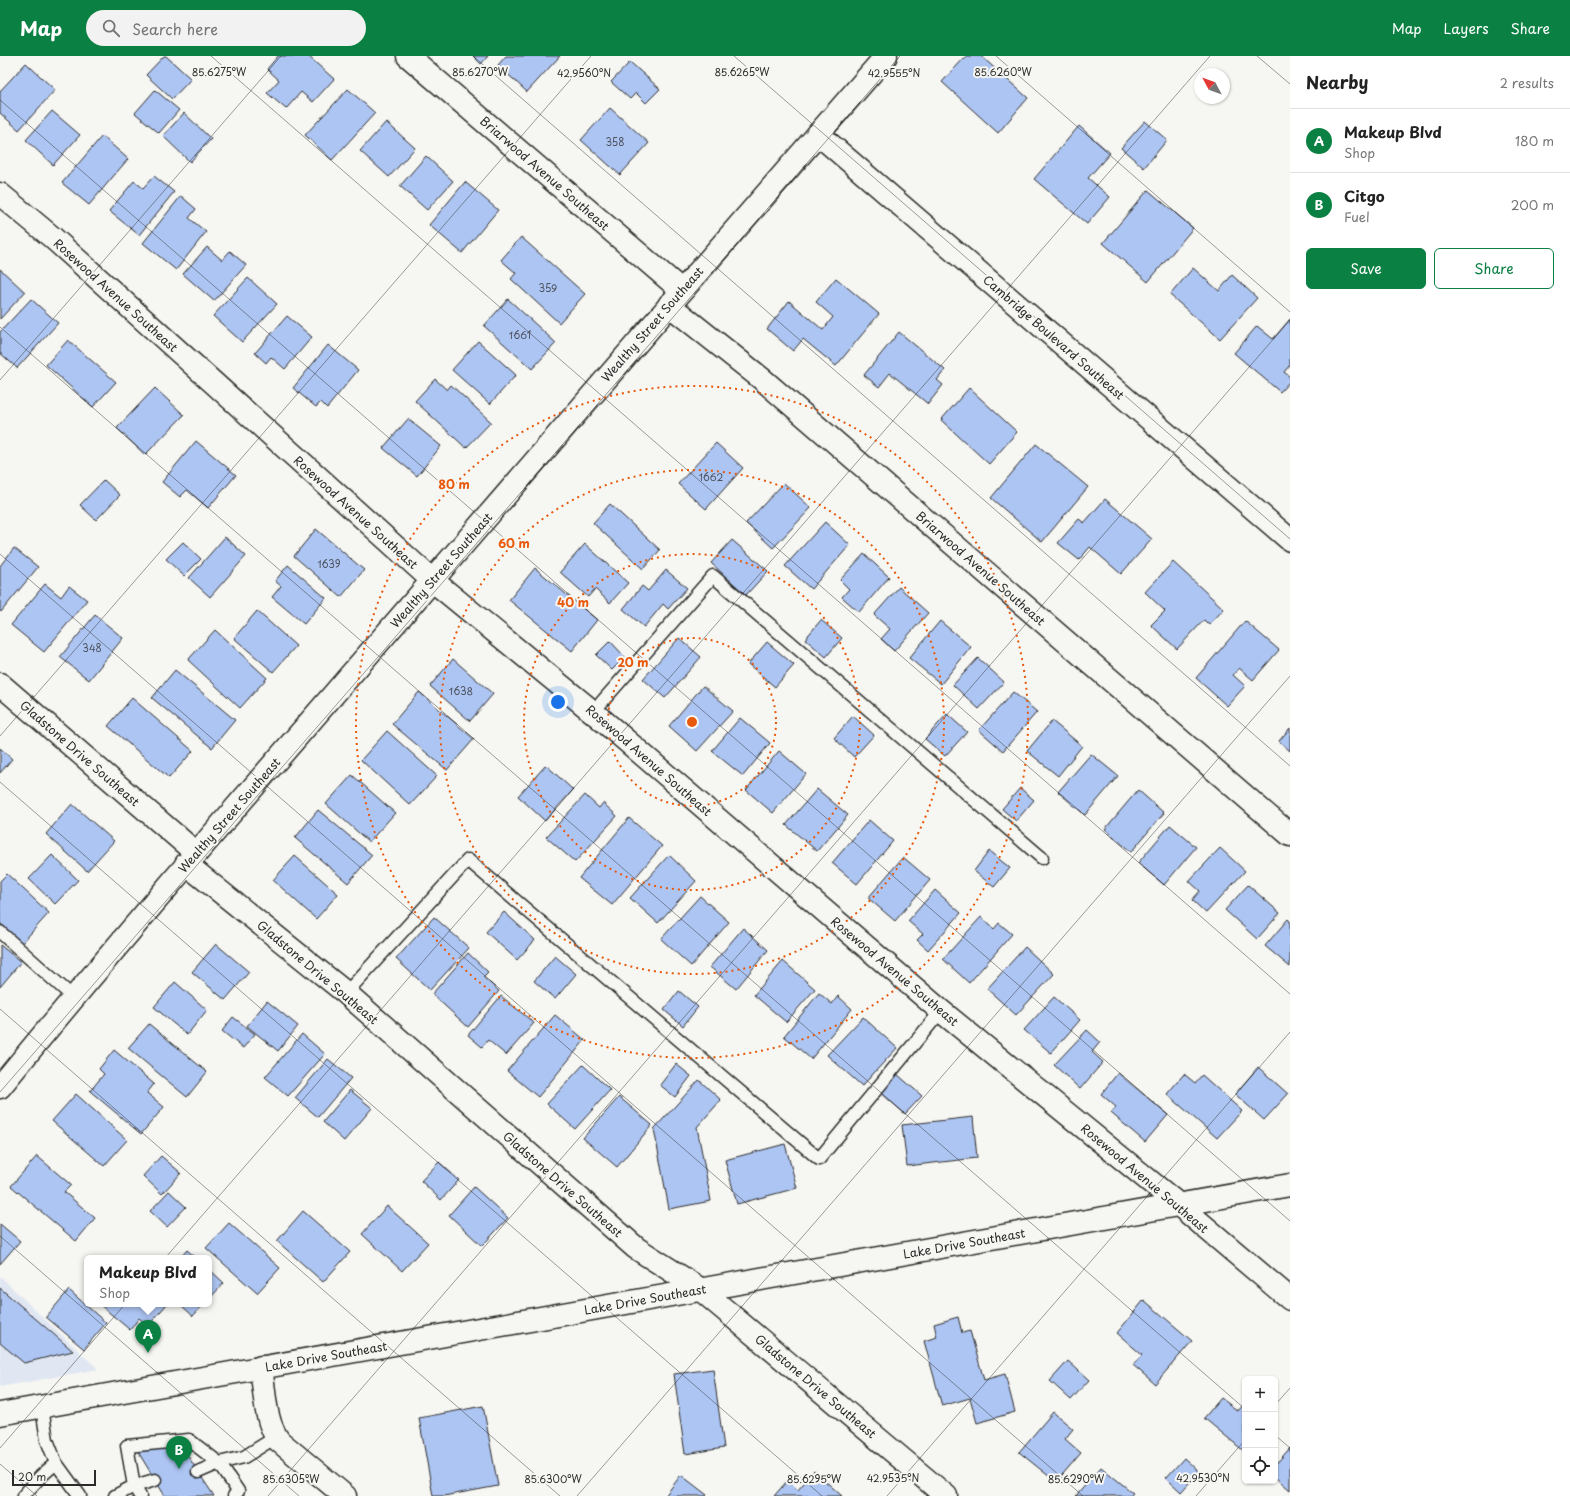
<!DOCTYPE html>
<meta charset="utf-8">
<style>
:root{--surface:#fff;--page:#f2f2f2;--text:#222;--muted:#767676;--line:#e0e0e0;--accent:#0b8043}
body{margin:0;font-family:"Playpen Sans",sans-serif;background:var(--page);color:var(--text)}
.controls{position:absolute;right:12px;bottom:12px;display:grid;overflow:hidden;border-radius:6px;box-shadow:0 1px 3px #0004}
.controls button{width:36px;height:36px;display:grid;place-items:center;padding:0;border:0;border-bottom:1px solid var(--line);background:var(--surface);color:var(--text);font:20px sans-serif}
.compass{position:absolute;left:1194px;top:12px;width:36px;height:36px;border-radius:50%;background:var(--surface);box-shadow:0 1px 3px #0004;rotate:311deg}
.scale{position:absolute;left:12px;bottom:10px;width:84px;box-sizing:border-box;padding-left:4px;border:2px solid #2b2b2b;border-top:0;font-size:11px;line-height:14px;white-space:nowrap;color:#2b2b2b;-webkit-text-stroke:3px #f6f6f2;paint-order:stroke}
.you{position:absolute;left:558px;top:646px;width:14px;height:14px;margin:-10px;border:3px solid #fff;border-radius:50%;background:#1a73e8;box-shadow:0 0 0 6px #1a73e833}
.badge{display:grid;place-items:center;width:26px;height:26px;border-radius:50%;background:var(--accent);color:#fff;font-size:13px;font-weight:700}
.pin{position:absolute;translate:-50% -33px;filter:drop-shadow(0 1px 2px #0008)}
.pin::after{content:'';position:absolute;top:21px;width:14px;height:12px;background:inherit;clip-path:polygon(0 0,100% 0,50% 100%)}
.popup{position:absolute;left:84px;top:1199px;width:128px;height:52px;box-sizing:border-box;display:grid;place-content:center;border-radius:6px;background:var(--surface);filter:drop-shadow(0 1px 3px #0005);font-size:13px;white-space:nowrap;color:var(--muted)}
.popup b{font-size:15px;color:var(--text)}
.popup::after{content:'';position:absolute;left:50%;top:100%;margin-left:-8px;border:8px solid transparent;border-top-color:var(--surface)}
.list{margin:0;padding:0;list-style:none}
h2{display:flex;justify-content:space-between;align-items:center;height:52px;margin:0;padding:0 16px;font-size:17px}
h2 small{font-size:13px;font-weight:400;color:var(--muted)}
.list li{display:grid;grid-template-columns:26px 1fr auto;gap:12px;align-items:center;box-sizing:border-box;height:64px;padding:0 16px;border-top:1px solid var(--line)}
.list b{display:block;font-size:15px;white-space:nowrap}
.list p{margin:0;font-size:13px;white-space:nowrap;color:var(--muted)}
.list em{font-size:13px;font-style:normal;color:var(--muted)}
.actions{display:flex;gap:8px;padding:12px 16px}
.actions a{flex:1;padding:9px 0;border:1px solid var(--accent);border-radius:6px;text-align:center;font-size:14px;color:var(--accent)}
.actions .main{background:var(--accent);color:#fff}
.icon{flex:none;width:22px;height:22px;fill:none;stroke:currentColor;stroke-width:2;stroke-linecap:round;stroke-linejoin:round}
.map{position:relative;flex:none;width:1290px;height:1440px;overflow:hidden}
header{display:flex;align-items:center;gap:24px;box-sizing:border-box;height:56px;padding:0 20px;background:var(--accent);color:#fff}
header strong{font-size:19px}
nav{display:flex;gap:22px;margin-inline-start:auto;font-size:14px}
.search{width:280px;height:36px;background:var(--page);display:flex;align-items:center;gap:10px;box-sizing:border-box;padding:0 14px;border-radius:22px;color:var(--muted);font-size:15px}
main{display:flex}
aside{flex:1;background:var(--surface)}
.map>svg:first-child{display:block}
.built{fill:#e0e7f2}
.building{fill:#adc5f3;stroke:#2b2b2b}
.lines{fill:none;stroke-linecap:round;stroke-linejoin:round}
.service-casing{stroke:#2b2b2b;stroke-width:15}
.minor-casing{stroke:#2b2b2b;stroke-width:25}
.secondary-casing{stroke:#2b2b2b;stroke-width:25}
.service{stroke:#f6f6f2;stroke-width:12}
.minor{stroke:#f6f6f2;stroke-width:22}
.secondary{stroke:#f6f6f2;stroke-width:22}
.ticks{fill:none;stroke:#2b2b2b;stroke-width:1;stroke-opacity:0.45}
.ring{fill:none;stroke:#e8590c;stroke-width:2;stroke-dasharray:2 4}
.labels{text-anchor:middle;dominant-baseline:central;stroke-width:4;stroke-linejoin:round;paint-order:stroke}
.number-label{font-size:10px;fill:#4c525d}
.street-label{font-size:12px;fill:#2b2b2b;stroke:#f6f6f2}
.ticks-label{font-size:10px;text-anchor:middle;fill:#2b2b2b;stroke:#f6f6f2;stroke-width:4;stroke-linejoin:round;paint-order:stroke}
.centre{fill:#e8590c;stroke:#f6f6f2;stroke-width:2}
.ring-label{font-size:12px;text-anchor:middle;font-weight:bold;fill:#e8590c;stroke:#f6f6f2;stroke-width:4;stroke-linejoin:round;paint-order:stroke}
</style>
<header>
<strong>Map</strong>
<div class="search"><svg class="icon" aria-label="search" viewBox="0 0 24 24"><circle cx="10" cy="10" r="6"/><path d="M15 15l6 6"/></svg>Search here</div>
<nav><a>Map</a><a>Layers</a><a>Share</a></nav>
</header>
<main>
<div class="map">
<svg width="1290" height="1440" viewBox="0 0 1290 1440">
<rect width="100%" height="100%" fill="#f6f6f2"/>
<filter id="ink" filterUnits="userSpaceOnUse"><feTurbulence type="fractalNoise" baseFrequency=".025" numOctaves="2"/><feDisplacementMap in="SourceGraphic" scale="8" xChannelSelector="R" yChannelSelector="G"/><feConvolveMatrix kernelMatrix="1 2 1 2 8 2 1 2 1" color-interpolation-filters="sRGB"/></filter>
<g filter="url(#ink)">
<path class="built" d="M0,1220l38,37 60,56 -98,18z"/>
<g class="building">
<path d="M164,0h2l25,23 -19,20 -26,-24z"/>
<path d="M278,0h30l26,23 -21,23 -12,-10 -15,17 -19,-16 12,-13 -12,-11z"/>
<path d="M473,0h15l-7,8z"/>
<path d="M506,0h54l-33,36 -29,-27z"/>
<path d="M966,0h15l47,42 -30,35 -56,-51z"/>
<path d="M630,6l30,27 -14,14 -10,-10 -6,6 -19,-17z"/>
<path d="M26,7l29,27 -36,40 -19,-17v-22z"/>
<path d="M348,33l27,24 -43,47 -27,-25z"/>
<path d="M155,34l24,20 -20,23 -24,-20z"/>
<path d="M610,52l39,35 -29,32 -39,-35z"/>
<path d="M52,55l28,24 -27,30 -27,-25z"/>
<path d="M184,57l27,26 -21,23 -27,-26z"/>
<path d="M1145,65l22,19 -23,28 -23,-20z"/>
<path d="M386,66l29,26 -26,29 -29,-26z"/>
<path d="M1079,70l31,27 -22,25 22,19 -23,27 -53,-45z"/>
<path d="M102,80l26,23 -39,46 -27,-22z"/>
<path d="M426,100l27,25 -26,29 -27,-24z"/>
<path d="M154,120l20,16 -35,43 -30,-24 25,-30 9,7z"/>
<path d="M465,126l33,28 -36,43 -33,-28z"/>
<path d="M1148,134l45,38 -45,54 -45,-39z"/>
<path d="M181,140l15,13 -7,9 17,14 -30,38 -33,-27z"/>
<path d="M521,181l64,57 -26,29 -48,-44 5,-6 -15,-13z"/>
<path d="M207,191l15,13 8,-9 16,14 -32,36 -31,-27z"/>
<path d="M1193,212l26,23 13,-16 25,23 -37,41 -50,-44z"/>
<path d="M0,213l25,23 -25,27z"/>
<path d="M248,222l29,26 -35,38 -29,-26z"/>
<path d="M836,222l43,36 -43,52 -33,-27 -10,12 -26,-22 22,-28 34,29 10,-13 -17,-15z"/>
<path d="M31,243l27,24 -41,45 -17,-15v-21z"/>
<path d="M508,243l48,44 -24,26 -48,-43z"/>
<path d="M287,260l25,21 -27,32 -14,-12 -5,6 -11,-10z"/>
<path d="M1290,263v46l-6,7 6,5v4l-10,11 -46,-39 23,-27 16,13z"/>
<path d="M899,276l46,38 -8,10 6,5 -15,19 -38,-31 -11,14 -15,-12z"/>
<path d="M68,284l48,42 -23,25 -47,-42z"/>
<path d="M478,285l38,34 -26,29 -38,-34z"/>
<path d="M328,289l30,25 -31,38 -6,-6 -5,5 -23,-19z"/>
<path d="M435,323l12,11 4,-5 40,37 -25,26 -51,-47z"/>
<path d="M155,332l29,27 -39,40 -28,-27z"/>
<path d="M969,332l48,44 -28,32 -48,-44z"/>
<path d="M408,363l33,27 -24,30 -34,-28z"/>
<path d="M196,385l40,34 -28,33 -21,-18 -7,7 -18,-15z"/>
<path d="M716,387l27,25 -37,41 -28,-25z"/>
<path d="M1036,388l52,43 -46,55 -51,-44z"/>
<path d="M104,424l16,15 -24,25 -16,-15z"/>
<path d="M784,427l27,25 -38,40 -27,-25z"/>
<path d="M1105,443l47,40 -31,35 -31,-27 -11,13 -21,-17 21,-24 5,4z"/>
<path d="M610,448l50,46 -17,19 -50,-46z"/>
<path d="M825,466l25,23 -39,44 -26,-23z"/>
<path d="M316,473l48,41 -23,27 -47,-41z"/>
<path d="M225,481l21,19 -36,41 -21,-19z"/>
<path d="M732,484l36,31 -22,24 -35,-32z"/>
<path d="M183,486l18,17 -17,17 -18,-17z"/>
<path d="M585,488l43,39 -18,20 -15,-14 -7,8 -28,-25z"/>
<path d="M14,492l24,19 -37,45 -1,-1v-45z"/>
<path d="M864,498l25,23 -30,35 -17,-15 7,-8 -9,-9z"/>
<path d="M1173,506l51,47 -15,16 -5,-5 -27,29 -26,-24 14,-14 -20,-19z"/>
<path d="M288,509l38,33 -22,26 -32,-27 9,-11 -6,-5z"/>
<path d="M535,512l62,52 -25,31 -63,-51z"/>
<path d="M666,514l21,18 -19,21 -5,-5 -19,23 -21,-18 19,-23 6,5z"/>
<path d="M45,528l16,13 8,-11 18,14 -43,52 -33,-27z"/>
<path d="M899,531l29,26 -34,38 -13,-12 9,-10 -16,-14z"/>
<path d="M257,555l39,35 -23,26 -39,-34z"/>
<path d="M95,559l28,23 -34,42 -29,-23z"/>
<path d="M821,564l21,18 -16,19 -21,-18z"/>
<path d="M940,565l31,26 -30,37 -32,-26z"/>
<path d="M1245,565l34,29 -26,30 -14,-12 -6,7 12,11 -18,20 -31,-28z"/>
<path d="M215,574l52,48 -27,30 -52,-48z"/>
<path d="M679,582l22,19 -36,41 -22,-19z"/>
<path d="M610,585l15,16 -13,13 -16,-15z"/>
<path d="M767,586l27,23 -19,22 -27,-23z"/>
<path d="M978,602l26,24 -25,27 -26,-24z"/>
<path d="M453,603l40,35 -23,27 -40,-35z"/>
<path d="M175,614l60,50 -23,28 -60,-50z"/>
<path d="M703,630l30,25 -36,40 -28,-25z"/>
<path d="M419,636l55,47 -27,31 -55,-46z"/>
<path d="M1013,636l24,20 -34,39 -24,-21z"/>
<path d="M132,642l61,53 -24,27 -61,-52z"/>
<path d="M947,658l20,18 -22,24 -20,-17z"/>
<path d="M853,660l21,19 -20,22 -20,-19z"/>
<path d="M740,662l30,25 -27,33 -31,-25z"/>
<path d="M1052,665l30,25 -24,30 -31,-25z"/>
<path d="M1290,672v23l-11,-10z"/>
<path d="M387,675l50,45 -27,29 -49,-45z"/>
<path d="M0,692l12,11 -12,14z"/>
<path d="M779,695l27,23 -33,39 -27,-23z"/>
<path d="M1091,698l27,22 -33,39 -27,-23z"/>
<path d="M546,709l27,25 -28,31 -27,-25z"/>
<path d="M352,719l43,38 -26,29 -43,-38z"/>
<path d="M1020,732l14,12 -18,21 -14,-12z"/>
<path d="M817,733l31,26 -31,36 -31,-26z"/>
<path d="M1138,734l26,23 -33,39 -26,-23z"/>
<path d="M585,739l14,13 4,-5 14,13 -42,46 -29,-25z"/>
<path d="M72,748l42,37 -27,30 -41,-37z"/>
<path d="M318,754l54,45 -24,28 -53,-45z"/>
<path d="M629,762l33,28 -50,59 -33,-27z"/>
<path d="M869,764l24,21 -36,43 -25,-21z"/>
<path d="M1170,769l26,22 -32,38 -26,-22z"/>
<path d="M1220,792l25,23 -39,42 -14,-13 8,-9 -11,-10z"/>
<path d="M989,795l21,17 -16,19 -20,-16z"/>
<path d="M52,799l26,25 -23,24 -26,-25z"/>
<path d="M669,799l27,26 -38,42 -28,-25z"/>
<path d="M295,800l43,38 -22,25 -43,-39z"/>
<path d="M903,801l27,23 -35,41 -27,-23z"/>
<path d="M7,818l42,39 -27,30 -22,-20v-42z"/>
<path d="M1248,829l32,28 -23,26 -32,-29z"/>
<path d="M935,834l26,23 -33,37 -11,-10 6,-6 -15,-13z"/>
<path d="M700,840l29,26 -38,44 -30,-27z"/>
<path d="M504,856l31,28 -18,20 -31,-28z"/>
<path d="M434,861l35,31 -39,42 -34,-31z"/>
<path d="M981,861l13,12 5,-6 13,11 -43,49 -26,-24z"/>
<path d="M1288,863l2,2v46l-25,-21z"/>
<path d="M743,872l25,22 -32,39 -26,-22z"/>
<path d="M216,888l33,28 -24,28 -33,-28z"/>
<path d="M0,889l21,17 -21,25z"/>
<path d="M1025,891l29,27 -38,41 -29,-26z"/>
<path d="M468,897l20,19 -5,5 16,14 -31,36 -36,-33z"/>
<path d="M555,900l21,18 -21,25 -21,-18z"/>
<path d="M783,905l32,28 -29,33 -32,-27z"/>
<path d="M175,926l32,28 -20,25 -33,-28z"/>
<path d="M679,935l19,16 -15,19 -19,-16z"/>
<path d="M819,937l13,11 6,-8 14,13 -41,50 -27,-23z"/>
<path d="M501,940l33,27 -28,32 -18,-15 -6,7 -14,-12z"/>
<path d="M1054,941l26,23 -29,33 -27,-23z"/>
<path d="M267,945l31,25 -20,25 -31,-25z"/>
<path d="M555,959l30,25 -47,57 -31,-26z"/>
<path d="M233,961l22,17 -12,14 -21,-17z"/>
<path d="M863,961l34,31 -35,38 -35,-31z"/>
<path d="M149,968l58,48 -20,25 -59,-49z"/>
<path d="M1087,974l13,12 -8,10 11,10 -23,27 -26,-24z"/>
<path d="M302,978l23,20 -37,42 -23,-19z"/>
<path d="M114,994l40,34 -7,9 17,14 -23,27 -51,-43 14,-17 -5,-5z"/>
<path d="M328,1003l23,19 -33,39 -23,-19z"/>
<path d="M676,1008l15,12 -16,21 -15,-12z"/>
<path d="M583,1009l27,25 -35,39 -28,-25z"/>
<path d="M1258,1011l30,27 -24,26 -29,-26z"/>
<path d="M1118,1017l50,42 -23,27 -34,-29 5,-6 -15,-13z"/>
<path d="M897,1018l25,22 -17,18 -24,-21z"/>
<path d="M1184,1018l11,9 7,-8 40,36 -25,27 -50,-44z"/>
<path d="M699,1024l22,20 -24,27 14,74 -42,8 -15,-80z"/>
<path d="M350,1034l22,18 -28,33 -21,-19z"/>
<path d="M76,1038l51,46 -23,26 -52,-45z"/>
<path d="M619,1041l33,28 -35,42 -34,-29z"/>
<path d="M973,1061l4,41 -70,8 -5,-41z"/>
<path d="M785,1088l12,44 -60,16 -12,-44z"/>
<path d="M37,1100l34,29 -7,7 31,26 -19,23 -65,-55z"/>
<path d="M161,1100l20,17 -19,21 -19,-18z"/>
<path d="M439,1106l20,18 -18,20 -20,-19z"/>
<path d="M474,1131l34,31 -26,28 -33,-31z"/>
<path d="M169,1135l17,16 -19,20 -17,-16z"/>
<path d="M387,1150l41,37 -26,28 -40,-37z"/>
<path d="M303,1155l47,41 -27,30 -46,-41z"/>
<path d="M229,1167l51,45 -23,25 -51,-45z"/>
<path d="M0,1168l20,17 -20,23z"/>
<path d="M187,1194l9,8h-16z"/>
<path d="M209,1213l15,14 -15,16z"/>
<path d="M0,1232l73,63 -49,12 -24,-20z"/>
<path d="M69,1234l37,33 -22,26 -38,-32z"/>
<path d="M1144,1244l48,41 -37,43 -22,-19 9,-10 -25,-22z"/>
<path d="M99,1248h68l-19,22 -9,-8 -9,12z"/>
<path d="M180,1248h24l-11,12z"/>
<path d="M958,1261l4,16 8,-2 14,49 21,-6 10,38 -38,11 -7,-25 -28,8 -18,-65 13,-4 -3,-13z"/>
<path d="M1068,1305l21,19 -18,20 -21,-19z"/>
<path d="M713,1313l11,79 -39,6 -11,-80z"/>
<path d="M1221,1342l17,13 7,-8v49l-41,-34z"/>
<path d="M483,1350l15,80 -54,10h-11l-14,-78z"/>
<path d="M1053,1356l20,17 -8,10 16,14 -25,29 -37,-30z"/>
<path d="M180,1388l34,52h-49l-30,-49z"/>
<path d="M1290,1392v42l-15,-13v-12z"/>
<path d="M1184,1402l15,14 -18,20 -15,-14z"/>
<path d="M1101,1411l32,26 -3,3h-54z"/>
<path d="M814,1415l28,25h-68l13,-15 11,9z"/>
<path d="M681,1419l26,20 -1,1h-41z"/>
</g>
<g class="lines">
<g class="service-casing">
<g id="service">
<path d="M593,656l120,-136 329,282"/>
<path d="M0,876l73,65"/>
<path d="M346,937l122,-133 351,299 122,-148"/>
<path d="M42,1352l5,32 9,23 24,33"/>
<path d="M198,1416l21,-9 19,28 -4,5"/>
<path d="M23,1440l18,-20 15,-13"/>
<path d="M115,1440l19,-10 -7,-40 62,-6 30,23 25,-6 32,-20"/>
<path d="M140,1440l-6,-10 21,-6"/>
</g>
</g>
<g class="minor-casing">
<g id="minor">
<path d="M408,0l273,234"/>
<path d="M818,78l472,406"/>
<path d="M0,138l53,44 379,342 161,132 348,299 238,194 111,94"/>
<path d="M669,249l93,74 528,456"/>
<path d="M0,628l196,169"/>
<path d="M186,808l160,129 290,255 64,41 246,207"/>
<path d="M261,1311c4,25 3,53 18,74l66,55"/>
</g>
</g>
<g class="secondary-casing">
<g id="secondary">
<path d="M0,1031c140,-171 286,-337 430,-504 152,-176 303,-352 456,-527"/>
<path d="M0,1358l1290,-229"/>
</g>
</g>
<use href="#service" class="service"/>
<use href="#minor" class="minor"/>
<use href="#secondary" class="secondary"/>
</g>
</g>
<path class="ticks" d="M211,0l1079,938M473,0l817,710M734,0l556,483M996,0l294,256M1257,0l33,28M0,44l1290,1121M0,271l1245,1082M0,324l281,-324M0,498l1083,942M0,680l591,-680M0,726l822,714M0,953l560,487M0,1036l900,-1036M0,1180l299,260M1275,1349l15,-17M1275,1379l15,13M0,1392l1210,-1392M0,1408l37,32M268,1440l1022,-1176M577,1440l713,-820M887,1440l403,-464M1196,1440l49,-56"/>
<g class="ring">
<circle cx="692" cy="666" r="84"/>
<circle cx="692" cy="666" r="168"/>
<circle cx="692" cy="666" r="252"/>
<circle cx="692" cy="666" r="336"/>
</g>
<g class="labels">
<g class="number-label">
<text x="615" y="85">358</text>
<text x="548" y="231">359</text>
<text x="520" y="278">1661</text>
<text x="711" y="420">1662</text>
<text x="329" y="507">1639</text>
<text x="92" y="591">348</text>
<text x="461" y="634">1638</text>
</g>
<g class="street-label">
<text transform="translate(545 117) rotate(41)">Briarwood Avenue Southeast</text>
<text transform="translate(116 239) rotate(42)">Rosewood Avenue Southeast</text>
<text transform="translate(652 268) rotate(-49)">Wealthy Street Southeast</text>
<text transform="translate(1054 281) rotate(41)">Cambridge Boulevard Southeast</text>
<text transform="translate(356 456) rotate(42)">Rosewood Avenue Southeast</text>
<text transform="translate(981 512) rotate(41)">Briarwood Avenue Southeast</text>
<text transform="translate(441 514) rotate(-49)">Wealthy Street Southeast</text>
<text transform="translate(80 697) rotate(41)">Gladstone Drive Southeast</text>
<text transform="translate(649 704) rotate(41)">Rosewood Avenue Southeast</text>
<text transform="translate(229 759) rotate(-49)">Wealthy Street Southeast</text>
<text transform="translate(895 915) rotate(40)">Rosewood Avenue Southeast</text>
<text transform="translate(318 916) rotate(40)">Gladstone Drive Southeast</text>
<text transform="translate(1145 1122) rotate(40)">Rosewood Avenue Southeast</text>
<text transform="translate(563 1128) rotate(41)">Gladstone Drive Southeast</text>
<text transform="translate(964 1187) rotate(-10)">Lake Drive Southeast</text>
<text transform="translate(645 1243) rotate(-10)">Lake Drive Southeast</text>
<text transform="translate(326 1300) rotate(-10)">Lake Drive Southeast</text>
<text transform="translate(816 1330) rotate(40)">Gladstone Drive Southeast</text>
</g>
</g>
<g class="ticks-label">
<text x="480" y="20">85.6270°W</text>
<text x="742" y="20">85.6265°W</text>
<text x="219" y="20">85.6275°W</text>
<text x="1003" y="20">85.6260°W</text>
<text x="584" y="21">42.9560°N</text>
<text x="894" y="21">42.9555°N</text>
<text x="893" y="1426">42.9535°N</text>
<text x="1203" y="1426">42.9530°N</text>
<text x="291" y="1427">85.6305°W</text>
<text x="553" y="1427">85.6300°W</text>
<text x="814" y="1427">85.6295°W</text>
<text x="1076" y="1427">85.6290°W</text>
</g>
<circle cx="692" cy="666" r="6" class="centre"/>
<g class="ring-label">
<text x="454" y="433">80 m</text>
<text x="514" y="492">60 m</text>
<text x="573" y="551">40 m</text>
<text x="633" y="611">20 m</text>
</g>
</svg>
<div class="controls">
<button>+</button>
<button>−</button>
<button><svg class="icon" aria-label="locate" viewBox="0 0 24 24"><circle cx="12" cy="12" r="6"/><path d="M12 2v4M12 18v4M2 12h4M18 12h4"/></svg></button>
</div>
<svg class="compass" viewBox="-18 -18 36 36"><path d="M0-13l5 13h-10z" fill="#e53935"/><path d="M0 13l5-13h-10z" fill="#767676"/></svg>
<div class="scale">20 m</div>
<div class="you"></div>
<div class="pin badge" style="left:148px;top:1297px">A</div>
<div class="popup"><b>Makeup Blvd</b>Shop</div>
<div class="pin badge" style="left:179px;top:1413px">B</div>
</div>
<aside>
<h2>Nearby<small>2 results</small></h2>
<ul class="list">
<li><span class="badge">A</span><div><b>Makeup Blvd</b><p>Shop</p></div><em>180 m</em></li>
<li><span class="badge">B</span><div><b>Citgo</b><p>Fuel</p></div><em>200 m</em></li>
</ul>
<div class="actions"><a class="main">Save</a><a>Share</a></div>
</aside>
</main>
